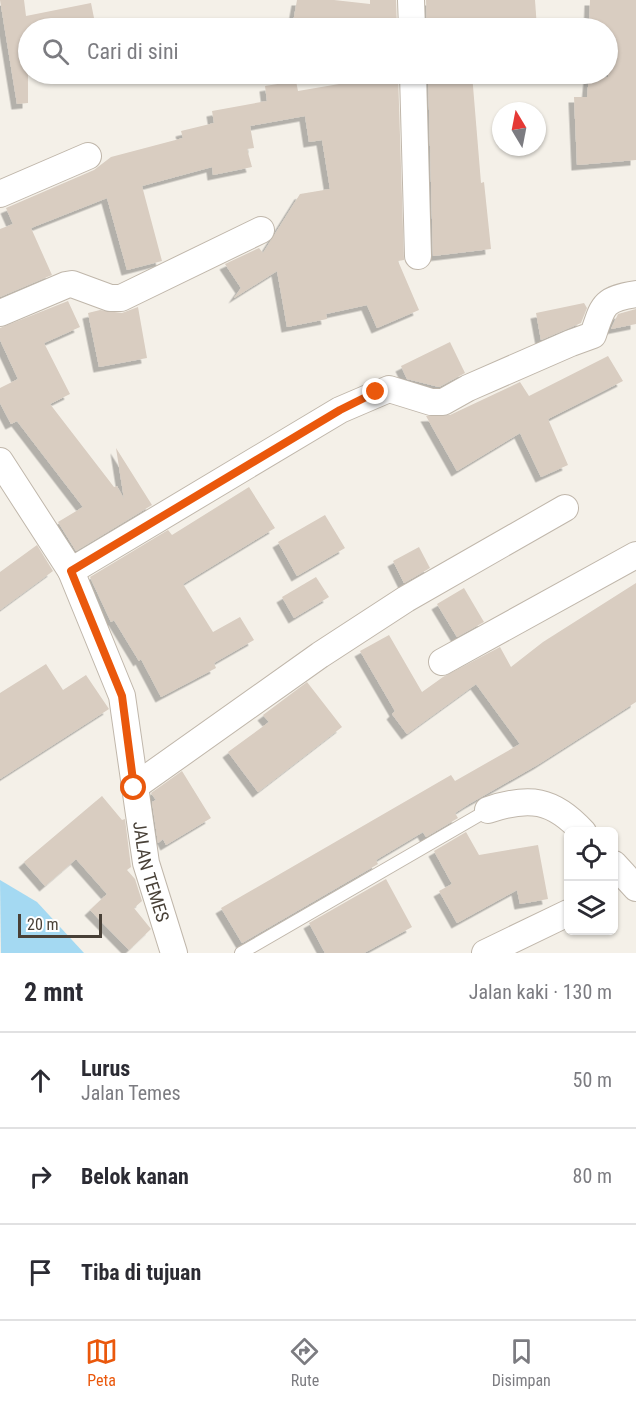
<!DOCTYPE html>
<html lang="id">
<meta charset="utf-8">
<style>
:root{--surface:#fff;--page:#f2f2f3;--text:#2b2b33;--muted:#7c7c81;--line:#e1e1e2;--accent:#ea580c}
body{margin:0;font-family:"Roboto Condensed",sans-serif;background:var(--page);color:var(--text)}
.controls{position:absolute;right:18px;bottom:18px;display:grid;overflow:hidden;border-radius:9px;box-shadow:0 2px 4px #0004}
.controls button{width:54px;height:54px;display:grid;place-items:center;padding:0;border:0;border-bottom:2px solid var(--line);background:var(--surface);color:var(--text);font:30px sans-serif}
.compass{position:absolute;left:492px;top:102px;width:54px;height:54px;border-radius:50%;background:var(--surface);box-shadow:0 2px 4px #0004;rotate:350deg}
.scale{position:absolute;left:18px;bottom:15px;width:84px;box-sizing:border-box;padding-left:6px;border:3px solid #484037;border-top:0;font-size:16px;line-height:21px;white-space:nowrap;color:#484037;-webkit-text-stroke:4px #fff;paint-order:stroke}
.stop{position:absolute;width:18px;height:18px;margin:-14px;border:4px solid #ea580c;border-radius:50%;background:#fff}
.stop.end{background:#ea580c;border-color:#fff;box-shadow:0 2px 6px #0008}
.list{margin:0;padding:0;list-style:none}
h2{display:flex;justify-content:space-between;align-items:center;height:78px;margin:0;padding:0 24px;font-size:26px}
h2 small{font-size:20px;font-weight:400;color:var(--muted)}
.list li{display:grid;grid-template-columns:39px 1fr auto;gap:18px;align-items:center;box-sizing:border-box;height:96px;padding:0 24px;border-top:2px solid var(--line)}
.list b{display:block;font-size:22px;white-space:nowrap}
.list p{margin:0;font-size:20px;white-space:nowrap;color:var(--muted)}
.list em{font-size:20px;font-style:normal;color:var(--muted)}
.icon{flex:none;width:33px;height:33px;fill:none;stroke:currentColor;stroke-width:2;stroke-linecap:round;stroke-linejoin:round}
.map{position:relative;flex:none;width:636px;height:953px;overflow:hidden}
.search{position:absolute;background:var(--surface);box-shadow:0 2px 4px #0004;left:18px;right:18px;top:18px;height:66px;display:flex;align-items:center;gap:15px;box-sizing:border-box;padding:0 21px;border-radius:33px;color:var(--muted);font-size:22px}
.sheet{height:366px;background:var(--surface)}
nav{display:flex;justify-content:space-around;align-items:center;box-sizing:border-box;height:84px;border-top:2px solid var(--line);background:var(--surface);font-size:16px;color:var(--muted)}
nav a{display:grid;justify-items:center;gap:3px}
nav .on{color:var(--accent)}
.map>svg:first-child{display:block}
.water{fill:#a4d9f2}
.building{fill:#d9cdc1;filter:url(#shadow)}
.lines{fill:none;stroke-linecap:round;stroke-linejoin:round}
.lane-casing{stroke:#c0b7ab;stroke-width:14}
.street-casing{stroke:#c0b7ab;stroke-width:28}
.lane{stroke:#fff;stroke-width:12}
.street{stroke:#fff;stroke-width:26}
.route{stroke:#ea580c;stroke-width:8}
.labels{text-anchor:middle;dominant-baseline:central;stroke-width:5;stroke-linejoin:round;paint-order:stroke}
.street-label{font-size:18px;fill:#484037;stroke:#fff}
</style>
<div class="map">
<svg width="636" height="953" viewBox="0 0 636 953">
<defs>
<filter id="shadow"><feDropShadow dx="-5.5" dy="5.5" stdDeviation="0" flood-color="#0004"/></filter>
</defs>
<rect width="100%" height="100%" fill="#f4f0e8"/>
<path class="water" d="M0,880l37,22 47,51h-83z"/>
<g class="building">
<path d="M0,0h24l2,16 65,-13 5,25h-68v75l-11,1z"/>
<path d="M297,0h37l36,4v-4h26l1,28h-105z"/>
<path d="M426,0h109l2,28h-110z"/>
<path d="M590,0h46v160l-59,5 -3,-68h13l2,-21 19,1v-49h-19z"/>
<path d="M398,74l6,186 -6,1 21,49 -42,18 -10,-23 -41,9 1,5 -40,8 -10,-56 -43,27 7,-10 -16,-24 34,-16 4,5 37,-59 30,-5 -8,-49 -13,2 -4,-26 -55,10 4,22 -7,1 5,18 -39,8 -1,-8 -70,19 20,75 -35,9 -20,-72 -76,30 21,47 -52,22v-68l13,-5 -7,-16 88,-38 17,-13 72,-19 -2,-7 33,-8 -2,-12 55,-10 -2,-15 31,-5 2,10z"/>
<path d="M428,74h44l9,109 3,-1 7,67 -58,7z"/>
<path d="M68,301l12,26 -36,16 26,51 -20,10 64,83 3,-1 7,13 -8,-51 36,57 -76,46 -18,-29 25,-15 -66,-86 -6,3 -11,-21v-15l18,-9 -18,-39v-12z"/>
<path d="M584,303l3,5 -6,15 -40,17 -5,-27z"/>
<path d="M138,307l9,51 -48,9 -11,-54 12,-3 22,3z"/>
<path d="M636,309v15l-25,5 7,-15z"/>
<path d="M450,342l15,31 -26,14 -32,-8 -6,-13z"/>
<path d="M608,356l15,25 -75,38 20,46 -27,12 -21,-44 -63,38 -31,-55 24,-1 70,-33 9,14z"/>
<path d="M249,487l26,41 -92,56 30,48 27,-15 14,23 -40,23 2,5 -55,29 -20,-38 -2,2 -25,-41 -3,2 -21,-45 78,-47 4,5z"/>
<path d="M325,515l20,33 -48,28 -19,-34z"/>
<path d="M37,545l16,26 -53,39v-38z"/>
<path d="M419,547l11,21 -26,15 -11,-22z"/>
<path d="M316,577l13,20 -35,21 -12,-21z"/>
<path d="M636,583v119l-97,62 -70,40 -14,9 3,5 -32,19 -3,-5 -47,28 2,4 -136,79 -21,-35 230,-133 4,6 65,-37 -44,-60 -69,50 -15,-20 3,-3 -35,-60 29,-16 33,57 21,-15 57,-30 11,20 32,-25z"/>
<path d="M464,588l20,34 -27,15 -20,-33z"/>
<path d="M46,664l17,26 23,-15 23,34 -109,70v-86z"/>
<path d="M307,682l35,45 -84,65 -30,-40 41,-30 -6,-7z"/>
<path d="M182,771l29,47 -45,27 -3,-6 -5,4 -6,-41 4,-2 -5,-7z"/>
<path d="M102,796l20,24 3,-1 6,48 -4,3 8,9 7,22 -8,7 17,21 -22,21 -39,-40 17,-16 -31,-35 -31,27 -21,-24z"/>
<path d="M466,832l13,23 59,-10 10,54 -28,5 -3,-14 -60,33 -18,-32 13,-7 -18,-33z"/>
<path d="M386,879l26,48 -48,26h-39l-16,-30z"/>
</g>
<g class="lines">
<g class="lane-casing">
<path id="lane" d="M241,953l247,-143"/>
</g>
<g class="street-casing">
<g id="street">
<path d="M411,0l1,28"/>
<path d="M413,74l5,182"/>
<path d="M0,194l88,-38"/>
<path d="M0,313l66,-28 6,-1 38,14h11l140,-68"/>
<path id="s1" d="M0,461l71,110 51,125 24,167 28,90"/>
<path d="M71,571l269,-161 49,-21 42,13h12l25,-14 103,-45 22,-8c10,-29 9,-36 43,-41"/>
<path d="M442,662l194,-107"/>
<path d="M134,787l186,-132 86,-56 159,-91"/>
<path d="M488,810c41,-14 65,-11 95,22"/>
<path d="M614,864l22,24"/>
<path d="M485,953l83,-40"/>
</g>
</g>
<use href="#lane" class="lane"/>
<use href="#street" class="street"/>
</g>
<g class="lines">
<path class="route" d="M134,788l-12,-92 -51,-125 269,-161 36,-18"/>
</g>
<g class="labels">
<g class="street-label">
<text stroke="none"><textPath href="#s1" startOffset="444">JALAN TEMES</textPath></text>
</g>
</g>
</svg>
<div class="controls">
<button><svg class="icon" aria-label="locate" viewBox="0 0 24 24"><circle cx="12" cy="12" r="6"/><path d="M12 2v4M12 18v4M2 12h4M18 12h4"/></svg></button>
<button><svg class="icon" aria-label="layers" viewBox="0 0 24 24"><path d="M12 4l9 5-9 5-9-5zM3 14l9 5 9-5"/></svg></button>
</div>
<svg class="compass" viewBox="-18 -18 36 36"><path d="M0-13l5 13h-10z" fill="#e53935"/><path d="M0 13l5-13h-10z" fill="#7c7c81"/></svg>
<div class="scale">20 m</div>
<div class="stop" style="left:134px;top:788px"></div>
<div class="stop end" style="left:376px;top:392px"></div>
<div class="search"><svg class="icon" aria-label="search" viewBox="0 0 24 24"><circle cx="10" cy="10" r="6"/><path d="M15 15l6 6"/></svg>Cari di sini</div>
</div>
<section class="sheet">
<h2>2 mnt<small>Jalan kaki · 130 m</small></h2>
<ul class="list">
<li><svg class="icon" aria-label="ahead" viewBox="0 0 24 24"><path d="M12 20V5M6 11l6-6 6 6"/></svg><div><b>Lurus</b><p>Jalan Temes</p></div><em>50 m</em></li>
<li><svg class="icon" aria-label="right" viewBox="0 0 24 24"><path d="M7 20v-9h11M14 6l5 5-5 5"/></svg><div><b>Belok kanan</b></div><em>80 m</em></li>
<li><svg class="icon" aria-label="arrive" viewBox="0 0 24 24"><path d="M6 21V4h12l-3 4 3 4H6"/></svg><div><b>Tiba di tujuan</b></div></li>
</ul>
</section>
<nav>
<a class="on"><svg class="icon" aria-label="map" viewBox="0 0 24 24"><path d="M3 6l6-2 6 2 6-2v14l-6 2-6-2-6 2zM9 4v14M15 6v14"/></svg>Peta</a>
<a><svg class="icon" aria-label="directions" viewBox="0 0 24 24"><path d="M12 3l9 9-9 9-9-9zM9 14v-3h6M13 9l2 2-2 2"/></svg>Rute</a>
<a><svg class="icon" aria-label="saved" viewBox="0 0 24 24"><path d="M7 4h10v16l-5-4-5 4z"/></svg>Disimpan</a>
</nav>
